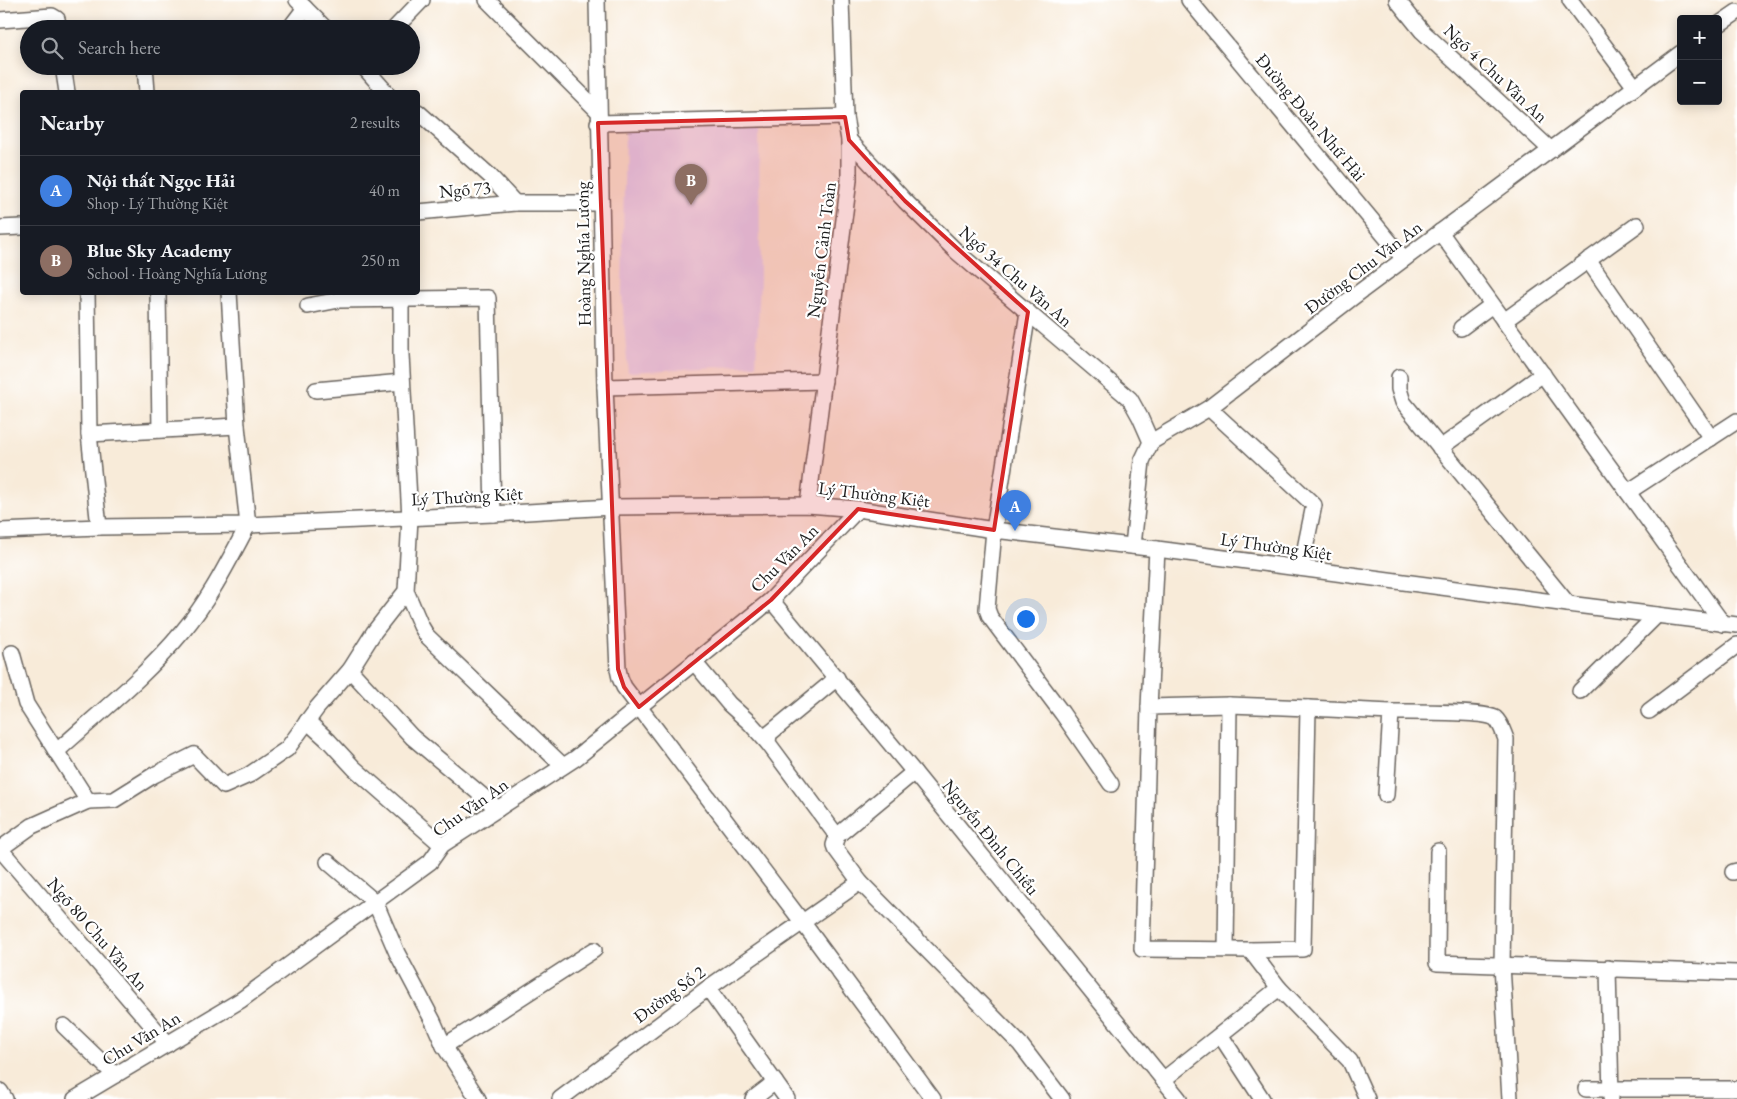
<!DOCTYPE html>
<meta charset="utf-8">
<style>
:root{--surface:#171b24;--page:#242831;--text:#f1f3f6;--muted:#9ea1a6;--line:#363941;--accent:#1f6fb2}
body{margin:0;font-family:"EB Garamond",serif;background:var(--page);color:var(--text)}
.controls{position:absolute;right:15px;top:15px;display:grid;overflow:hidden;border-radius:5px;box-shadow:0 2px 12px #0003}
.controls button{width:45px;height:45px;display:grid;place-items:center;padding:0;border:0;border-bottom:1px solid var(--line);background:var(--surface);color:var(--text);font:25px sans-serif}
.you{position:absolute;left:1025px;top:618px;width:18px;height:18px;margin:-12px;border:4px solid #fff;border-radius:50%;background:#1a73e8;box-shadow:0 0 0 8px #1a73e833}
.badge{display:grid;place-items:center;width:32px;height:32px;border-radius:50%;background:var(--accent);color:#fff;font-size:16px;font-weight:700}
.pin{position:absolute;translate:-50% -41px;filter:drop-shadow(0 1px 2px #0008)}
.pin::after{content:'';position:absolute;top:26px;width:18px;height:15px;background:inherit;clip-path:polygon(0 0,100% 0,50% 100%)}
.list{margin:0;padding:0;list-style:none}
h2{display:flex;justify-content:space-between;align-items:center;height:65px;margin:0;padding:0 20px;font-size:21px}
h2 small{font-size:16px;font-weight:400;color:var(--muted)}
.list li{display:grid;grid-template-columns:32px 1fr auto;gap:15px;align-items:center;box-sizing:border-box;height:70px;padding:0 20px;border-top:1px solid var(--line)}
.list b{display:block;font-size:19px;white-space:nowrap}
.list p{margin:0;font-size:16px;white-space:nowrap;color:var(--muted)}
.list em{font-size:16px;font-style:normal;color:var(--muted)}
.icon{flex:none;width:28px;height:28px;fill:none;stroke:currentColor;stroke-width:2;stroke-linecap:round;stroke-linejoin:round}
.map{position:relative;flex:none;width:1737px;height:1099px;overflow:hidden}
.search{position:absolute;background:var(--surface);box-shadow:0 2px 12px #0003;left:20px;top:20px;width:400px;height:55px;display:flex;align-items:center;gap:12px;box-sizing:border-box;padding:0 18px;border-radius:28px;color:var(--muted);font-size:19px}
.panel{position:absolute;background:var(--surface);box-shadow:0 2px 12px #0003;left:20px;top:90px;width:400px;height:205px;border-radius:5px}
.map>svg:first-child{display:block}
.built{fill:#e1d4f4}
.lines{fill:none;stroke-linecap:round;stroke-linejoin:round}
.minor-casing{stroke:#69645e;stroke-width:18}
.minor{stroke:#fff;stroke-width:15}
.marked{fill:#d62828;fill-opacity:0.2;stroke:#d62828;stroke-width:4;stroke-linejoin:round}
.labels{text-anchor:middle;dominant-baseline:central;stroke-width:4.5;stroke-linejoin:round;paint-order:stroke}
.street-label{font-size:18px;fill:#1c1c1c;stroke:#fff}
</style>
<div class="map">
<svg width="1737" height="1099" viewBox="0 0 1737 1099">
<rect width="100%" height="100%" fill="#fff"/>
<filter id="ink" filterUnits="userSpaceOnUse"><feTurbulence type="fractalNoise" baseFrequency=".02" numOctaves="2"/><feDisplacementMap in="SourceGraphic" scale="10" xChannelSelector="R" yChannelSelector="G"/><feConvolveMatrix kernelMatrix="1 2 1 2 8 2 1 2 1" color-interpolation-filters="sRGB"/></filter>
<filter id="wash" filterUnits="userSpaceOnUse"><feTurbulence type="fractalNoise" baseFrequency=".0096" numOctaves="4" result="noise"/><feDisplacementMap in="SourceGraphic" scale="20" xChannelSelector="R" yChannelSelector="G"/><feGaussianBlur stdDeviation="1.12" result="paint"/><feColorMatrix in="noise" values="0 0 0 0 0 0 0 0 0 0 0 0 0 0 0 0 0 1.4 0 .05"/><feComposite in="paint" operator="in"/></filter>
<g filter="url(#wash)">
<rect width="100%" height="100%" fill="#f8ebd9"/>
<path class="built" d="M759,125l1,155 -4,85 -128,7 -6,-77 3,-165z"/>
</g>
<g filter="url(#ink)">
<g class="lines">
<g class="minor-casing">
<g id="minor">
<path d="M297,0l29,29"/>
<path d="M487,0l111,111"/>
<path d="M597,0l8,387 13,282 2,9 4,9 179,236 130,176"/>
<path d="M1189,0l215,259"/>
<path d="M1397,0l25,31 129,119"/>
<path d="M1570,0l65,87"/>
<path d="M0,20l52,-4 5,3 2,10"/>
<path d="M1718,25l19,-13"/>
<path d="M289,29l16,-21"/>
<path d="M394,29l28,-29"/>
<path d="M63,66l4,26"/>
<path d="M145,66l2,26"/>
<path d="M363,66l23,26"/>
<path d="M418,112l72,64 25,27"/>
<path d="M598,123l247,-6"/>
<path d="M849,140l56,61 52,51 173,147 10,18 11,25"/>
<path d="M418,212l97,-9h86"/>
<path d="M0,228l22,-1"/>
<path d="M1440,232l283,392"/>
<path d="M1588,260l123,178"/>
<path d="M87,292l2,142 10,93"/>
<path d="M158,292l2,138"/>
<path d="M229,292l8,134 11,99"/>
<path d="M308,306l31,-6 149,-2 5,216"/>
<path d="M1028,312l-34,218 -7,79 3,8 72,96 49,71"/>
<path d="M1504,321l133,-96"/>
<path d="M1461,328l31,-23"/>
<path d="M1399,377v12l4,13 165,202"/>
<path d="M605,387l219,-6"/>
<path d="M316,390l86,-8"/>
<path d="M1209,408l105,97 -13,63"/>
<path d="M89,434l148,-8"/>
<path d="M1440,448l103,-74"/>
<path d="M1628,492l109,-71"/>
<path d="M808,505l41,-325v-40l-4,-23 -4,-117"/>
<path d="M0,531l99,-4 149,-2 245,-11 118,-7 197,-2 50,4 136,21 163,19 411,55 169,21"/>
<path d="M1133,546l9,-85 9,-19 58,-34 144,-111 328,-244"/>
<path d="M406,591l15,35 6,10 136,130"/>
<path d="M771,600l143,172 265,327"/>
<path d="M12,653l14,51 62,97"/>
<path d="M694,662l35,42 21,19 18,20"/>
<path d="M350,670l62,67 86,72"/>
<path d="M837,678l-68,56 -1,9 69,93"/>
<path d="M1580,691l77,-76"/>
<path d="M1229,705l79,3 -5,241 -53,1"/>
<path d="M1149,707l8,-158"/>
<path d="M1308,708l83,4 -5,83"/>
<path d="M1649,711l88,-66"/>
<path d="M1391,712c18,0 92,-1 104,6 6,5 8,14 11,21l-4,226 8,134"/>
<path d="M307,721l22,20 25,27 88,77"/>
<path d="M56,752c43,-39 90,-76 127,-121 27,-32 45,-69 65,-106"/>
<path d="M914,772l-77,64 -3,9 1,3 25,34 160,162 42,55"/>
<path d="M0,849l32,-23 56,-25 26,-1 40,-25 40,-20 30,31 25,-11 38,-26 30,-41 33,-38 24,-38 32,-41 4,-73 -9,-163v-63"/>
<path d="M0,849l168,195"/>
<path d="M1438,851l-1,112 300,10"/>
<path d="M328,862l47,40 22,51 36,68 11,25 42,-26 108,-70"/>
<path d="M1733,872l4,-1"/>
<path d="M1226,950l3,-245 -80,2 -7,242 108,1 29,38"/>
<path d="M1608,968l3,130"/>
<path d="M708,988l79,111"/>
<path d="M64,1026l51,49"/>
<path d="M1221,1036l41,63"/>
<path d="M444,1046l34,53"/>
<path d="M1163,1080l116,-92 71,73 17,38"/>
<path d="M1586,1089h151"/>
<path d="M0,1091l5,8"/>
<path d="M75,1099l166,-99 189,-138 12,-17 134,-87 195,-158 87,-91"/>
<path d="M560,1099l148,-111 152,-106"/>
<path d="M753,1099l22,-17"/>
</g>
</g>
<use href="#minor" class="minor"/>
</g>
</g>
<path class="marked" d="M845,117l4,23 56,61 123,111 -34,218 -136,-21 -87,91 -132,107 -15,-20 -6,-18 -20,-546z"/>
<g class="labels">
<g class="street-label">
<text transform="translate(1496 73) rotate(43)">Ngõ 4 Chu Văn An</text>
<text transform="translate(1311 117) rotate(50)">Đường Đoàn Nhữ Hài</text>
<text transform="translate(465 189) rotate(-5)">Ngõ 73</text>
<text transform="translate(821 250) rotate(-83)">Nguyễn Cảnh Toàn</text>
<text transform="translate(583 254) rotate(-91)">Hoàng Nghĩa Lương</text>
<text transform="translate(1363 267) rotate(-37)">Đường Chu Văn An</text>
<text transform="translate(1016 276) rotate(41)">Ngõ 34 Chu Văn An</text>
<text transform="translate(874 494) rotate(7)">Lý Thường Kiệt</text>
<text transform="translate(467 496) rotate(-3)">Lý Thường Kiệt</text>
<text transform="translate(1276 546) rotate(8)">Lý Thường Kiệt</text>
<text transform="translate(784 558) rotate(-45)">Chu Văn An</text>
<text transform="translate(470 807) rotate(-35)">Chu Văn An</text>
<text transform="translate(991 837) rotate(51)">Nguyễn Đình Chiểu</text>
<text transform="translate(98 934) rotate(49)">Ngõ 80 Chu Văn An</text>
<text transform="translate(669 994) rotate(-36)">Đường Số 2</text>
<text transform="translate(141 1038) rotate(-31)">Chu Văn An</text>
</g>
</g>
</svg>
<div class="controls">
<button>+</button>
<button>−</button>
</div>
<div class="you"></div>
<div class="pin badge" style="left:1015px;top:531px;background:#3f7fe0">A</div>
<div class="pin badge" style="left:691px;top:205px;background:#8d6e63">B</div>
<div class="search"><svg class="icon" aria-label="search" viewBox="0 0 24 24"><circle cx="10" cy="10" r="6"/><path d="M15 15l6 6"/></svg>Search here</div>
<section class="panel">
<h2>Nearby<small>2 results</small></h2>
<ul class="list">
<li><span class="badge" style="background:#3f7fe0">A</span><div><b>Nội thất Ngọc Hải</b><p>Shop · Lý Thường Kiệt</p></div><em>40 m</em></li>
<li><span class="badge" style="background:#8d6e63">B</span><div><b>Blue Sky Academy</b><p>School · Hoàng Nghĩa Lương</p></div><em>250 m</em></li>
</ul>
</section>
</div>
